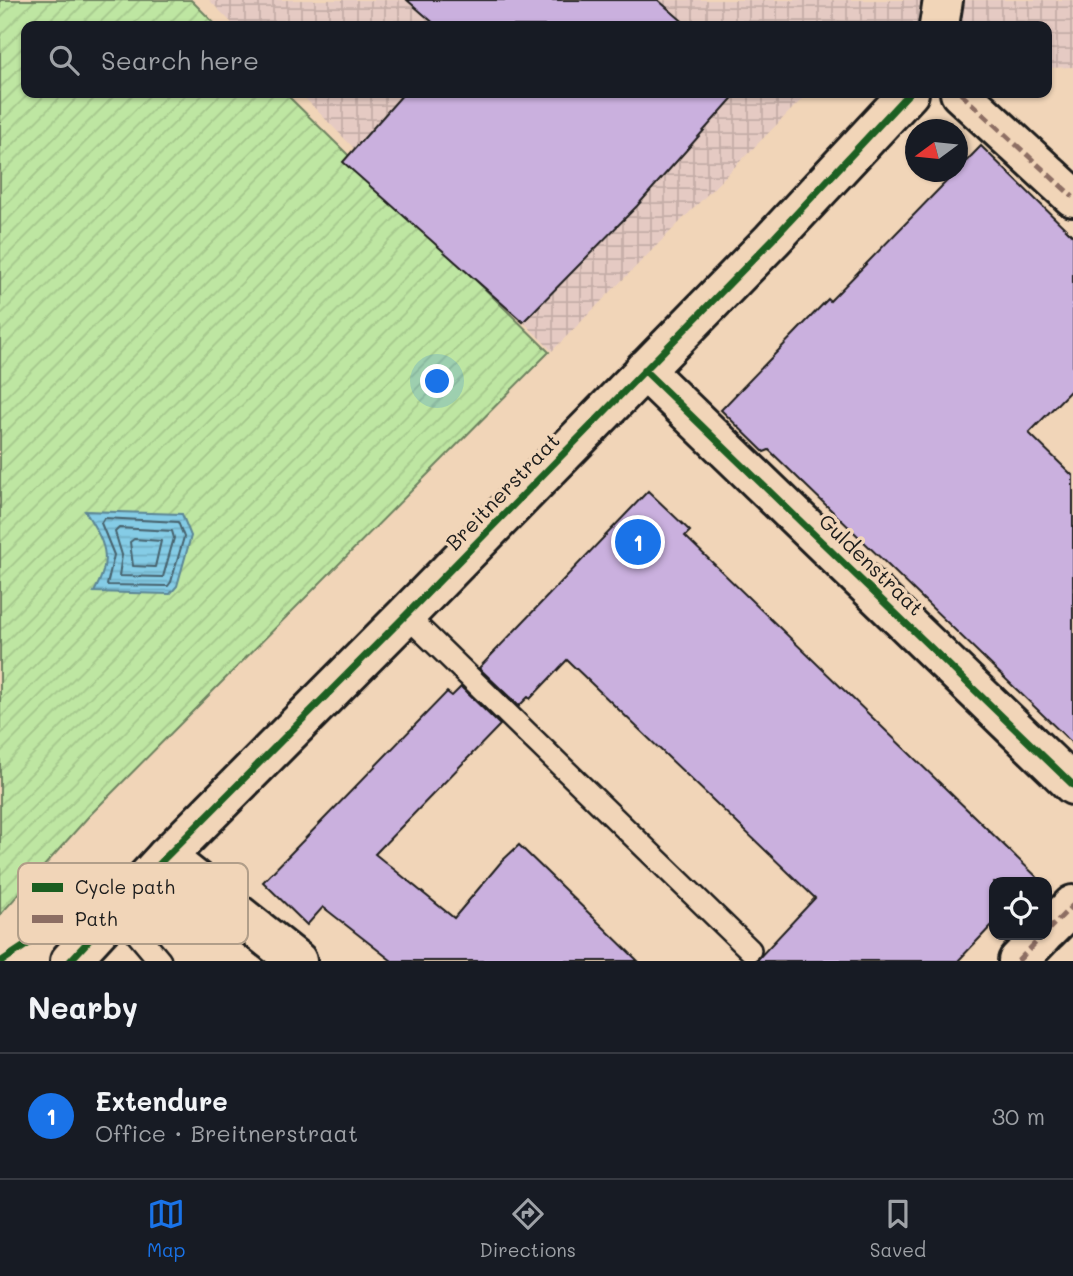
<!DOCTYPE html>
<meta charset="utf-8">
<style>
:root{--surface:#171b24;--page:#242831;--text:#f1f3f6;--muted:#9ea1a6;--line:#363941;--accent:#1a73e8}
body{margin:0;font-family:Mali,sans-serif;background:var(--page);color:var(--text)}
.controls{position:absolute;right:21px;bottom:21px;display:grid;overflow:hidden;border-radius:14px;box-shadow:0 2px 5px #0004}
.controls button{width:63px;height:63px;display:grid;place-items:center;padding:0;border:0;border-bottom:2px solid var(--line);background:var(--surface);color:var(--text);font:35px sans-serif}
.compass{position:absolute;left:905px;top:119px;width:63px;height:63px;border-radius:50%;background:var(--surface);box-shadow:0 2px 5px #0004;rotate:255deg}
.you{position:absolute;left:438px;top:382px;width:24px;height:24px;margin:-18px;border:5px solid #fff;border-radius:50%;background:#1a73e8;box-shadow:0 0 0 10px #1a73e833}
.badge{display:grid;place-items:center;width:46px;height:46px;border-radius:50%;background:var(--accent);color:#fff;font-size:23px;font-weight:700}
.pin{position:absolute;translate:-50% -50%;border:4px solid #fff;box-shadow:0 2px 7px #0006}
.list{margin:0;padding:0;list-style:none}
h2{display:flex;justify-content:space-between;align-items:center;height:91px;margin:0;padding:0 28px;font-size:30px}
h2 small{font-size:23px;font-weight:400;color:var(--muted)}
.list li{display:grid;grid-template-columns:46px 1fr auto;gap:21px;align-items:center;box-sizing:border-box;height:126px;padding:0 28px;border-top:2px solid var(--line)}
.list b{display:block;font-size:26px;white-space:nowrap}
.list p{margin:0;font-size:23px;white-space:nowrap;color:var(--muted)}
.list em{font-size:23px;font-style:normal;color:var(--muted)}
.icon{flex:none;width:38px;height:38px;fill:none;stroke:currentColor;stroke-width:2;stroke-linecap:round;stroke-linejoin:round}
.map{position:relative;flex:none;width:1073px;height:961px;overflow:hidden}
.search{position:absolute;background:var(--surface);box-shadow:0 2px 5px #0004;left:21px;right:21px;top:21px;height:77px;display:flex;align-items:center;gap:18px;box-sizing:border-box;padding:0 24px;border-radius:14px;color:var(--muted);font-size:26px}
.sheet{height:217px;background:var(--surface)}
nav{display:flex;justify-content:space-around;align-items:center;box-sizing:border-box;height:98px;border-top:2px solid var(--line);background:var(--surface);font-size:19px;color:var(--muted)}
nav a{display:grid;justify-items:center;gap:4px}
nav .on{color:var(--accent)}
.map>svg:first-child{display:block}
.industrial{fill:url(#industrial-grid)}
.garden{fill:url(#garden-furrows);stroke:#6d815f;stroke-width:2}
.water{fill:url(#water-rules);stroke:#5b8695;stroke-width:2}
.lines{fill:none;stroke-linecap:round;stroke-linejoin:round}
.shore{stroke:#46626d;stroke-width:2}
.building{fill:#cab0de;stroke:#1c1c1c;stroke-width:2}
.service-casing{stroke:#1c1c1c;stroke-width:26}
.minor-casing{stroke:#1c1c1c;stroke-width:44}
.tertiary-casing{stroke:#1c1c1c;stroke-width:44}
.service{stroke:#f1d5b8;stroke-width:21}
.minor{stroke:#f1d5b8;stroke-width:38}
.tertiary{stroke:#f1d5b8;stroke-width:38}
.quiet{stroke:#8d6e63;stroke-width:5;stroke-dasharray:10 5;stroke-linecap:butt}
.cycleway-casing{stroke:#f1d5b8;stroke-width:11}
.cycleway{stroke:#1b5e20;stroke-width:7}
.labels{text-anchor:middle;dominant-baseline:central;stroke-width:7;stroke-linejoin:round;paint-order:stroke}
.street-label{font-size:21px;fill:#1c1c1c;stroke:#f1d5b8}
.key{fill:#f1d5b8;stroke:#b19e89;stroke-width:2}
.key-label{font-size:19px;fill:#1c1c1c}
</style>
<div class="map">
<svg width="1073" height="961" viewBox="0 0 1073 961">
<defs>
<pattern id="industrial-grid" width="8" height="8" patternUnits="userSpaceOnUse" patternTransform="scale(1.75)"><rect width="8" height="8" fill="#e5cac3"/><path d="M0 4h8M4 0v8" fill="none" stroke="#c4ada7"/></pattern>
<pattern id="garden-furrows" width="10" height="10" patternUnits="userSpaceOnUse" patternTransform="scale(1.75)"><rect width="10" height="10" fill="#bee6a2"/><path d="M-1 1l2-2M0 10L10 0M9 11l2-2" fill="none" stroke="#a3c58b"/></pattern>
<pattern id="water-rules" width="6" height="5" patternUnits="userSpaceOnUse" patternTransform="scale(1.75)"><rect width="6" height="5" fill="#85cce6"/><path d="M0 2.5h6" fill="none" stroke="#72afc5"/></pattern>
</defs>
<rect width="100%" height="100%" fill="#f1d5b8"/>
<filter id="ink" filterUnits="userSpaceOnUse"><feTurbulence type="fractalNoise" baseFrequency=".0143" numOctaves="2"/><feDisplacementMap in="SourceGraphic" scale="14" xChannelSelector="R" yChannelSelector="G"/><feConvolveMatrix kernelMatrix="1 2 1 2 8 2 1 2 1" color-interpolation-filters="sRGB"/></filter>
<g filter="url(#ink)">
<g class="industrial">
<path d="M209,0h864v67l-26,1v-42h-812z"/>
<path d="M300,93h508l-256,258z"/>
</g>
<path class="garden" d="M0,0h191l26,26h-191v67h259l264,259 -460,464 -89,99z"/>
<path class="water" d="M85,511l97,3 9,22 -14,50 -7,8 -76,-2c20,-35 10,-50 -9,-81z"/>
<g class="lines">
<g class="shore">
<path d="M104,518l74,4 6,15 -13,45 -3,4 -61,-1 7,-30 -13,-32z"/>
<path d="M119,528l53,3 2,7 -11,39 -44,-1 3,-21 -7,-23z"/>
<path d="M134,539l27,2 -6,26 -22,-1 -3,-24z"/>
</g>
</g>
<g class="building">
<path d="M407,0h251l30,26h-251z"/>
<path d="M404,93h333l-100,113 -114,116 -180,-160z"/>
<path d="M981,146l92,90v152l-44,45 44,43v268l-304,-294 -5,2 -43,-42 107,-111 2,2z"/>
<path d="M648,491l42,40 -5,5 357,346h-48v41l-36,38h-202l59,-63 -248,-238 -37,39 -2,-2 -9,9 -40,-38z"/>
<path d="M461,687l39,38 -125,129 79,64 47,-56 18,-17 119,116h-246l-69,-54 -16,18 -44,-43 184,-190 5,4z"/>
</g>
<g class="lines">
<g class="service-casing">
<g id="service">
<path d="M406,615l344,335"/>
<path d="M117,910l43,51"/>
</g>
</g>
<g class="minor-casing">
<g id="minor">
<path d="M960,93l113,104"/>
<path d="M644,370l429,415"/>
<path d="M166,857l131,104"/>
<path d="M1047,931l26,-26"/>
<path d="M1018,961l25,-26"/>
</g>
</g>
<g class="tertiary-casing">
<g id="tertiary">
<path d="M939,26l4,-26"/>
<path d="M70,961l96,-104 240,-242 366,-375 137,-147"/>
</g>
</g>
<use href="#service" class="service"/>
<use href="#minor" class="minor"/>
<use href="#tertiary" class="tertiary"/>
<g class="quiet">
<path d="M960,93l113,104"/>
<path d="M1047,931l26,-26"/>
<path d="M1018,961l25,-26"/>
</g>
<g class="cycleway-casing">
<g id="cycleway">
<path d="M644,370l429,415"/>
<path d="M2,961l71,-47 44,-4"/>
<path d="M70,961l96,-104 240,-242 366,-375 137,-147"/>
</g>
</g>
<use href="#cycleway" class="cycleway"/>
</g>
</g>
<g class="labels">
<g class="street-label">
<text transform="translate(502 491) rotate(-46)">Breitnerstraat</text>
<text transform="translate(872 564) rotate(44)">Guldenstraat</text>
</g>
</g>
<rect x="18" y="863" width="230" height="81" rx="10" class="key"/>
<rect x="32" y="883" width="31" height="9" fill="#1b5e20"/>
<rect x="32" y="915" width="31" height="8" fill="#8d6e63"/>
<g class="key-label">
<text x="75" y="894">Cycle path</text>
<text x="75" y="926">Path</text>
</g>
</svg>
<div class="controls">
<button><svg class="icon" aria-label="locate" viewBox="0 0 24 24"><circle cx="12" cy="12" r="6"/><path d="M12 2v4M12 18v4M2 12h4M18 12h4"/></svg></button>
</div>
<svg class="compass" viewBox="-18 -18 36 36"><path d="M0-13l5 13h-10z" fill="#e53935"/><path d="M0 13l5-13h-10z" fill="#9ea1a6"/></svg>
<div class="you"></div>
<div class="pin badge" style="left:638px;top:542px">1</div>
<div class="search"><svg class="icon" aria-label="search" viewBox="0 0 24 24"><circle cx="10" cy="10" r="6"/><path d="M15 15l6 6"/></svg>Search here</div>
</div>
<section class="sheet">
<h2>Nearby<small></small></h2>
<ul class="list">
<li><span class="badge">1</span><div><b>Extendure</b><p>Office · Breitnerstraat</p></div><em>30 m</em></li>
</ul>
</section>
<nav>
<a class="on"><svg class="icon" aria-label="map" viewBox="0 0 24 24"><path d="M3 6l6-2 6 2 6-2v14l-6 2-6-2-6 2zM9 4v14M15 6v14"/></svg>Map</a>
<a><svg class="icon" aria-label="directions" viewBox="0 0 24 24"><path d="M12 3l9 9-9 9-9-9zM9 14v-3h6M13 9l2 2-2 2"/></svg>Directions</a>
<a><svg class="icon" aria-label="saved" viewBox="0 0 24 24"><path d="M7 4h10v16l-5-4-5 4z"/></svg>Saved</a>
</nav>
